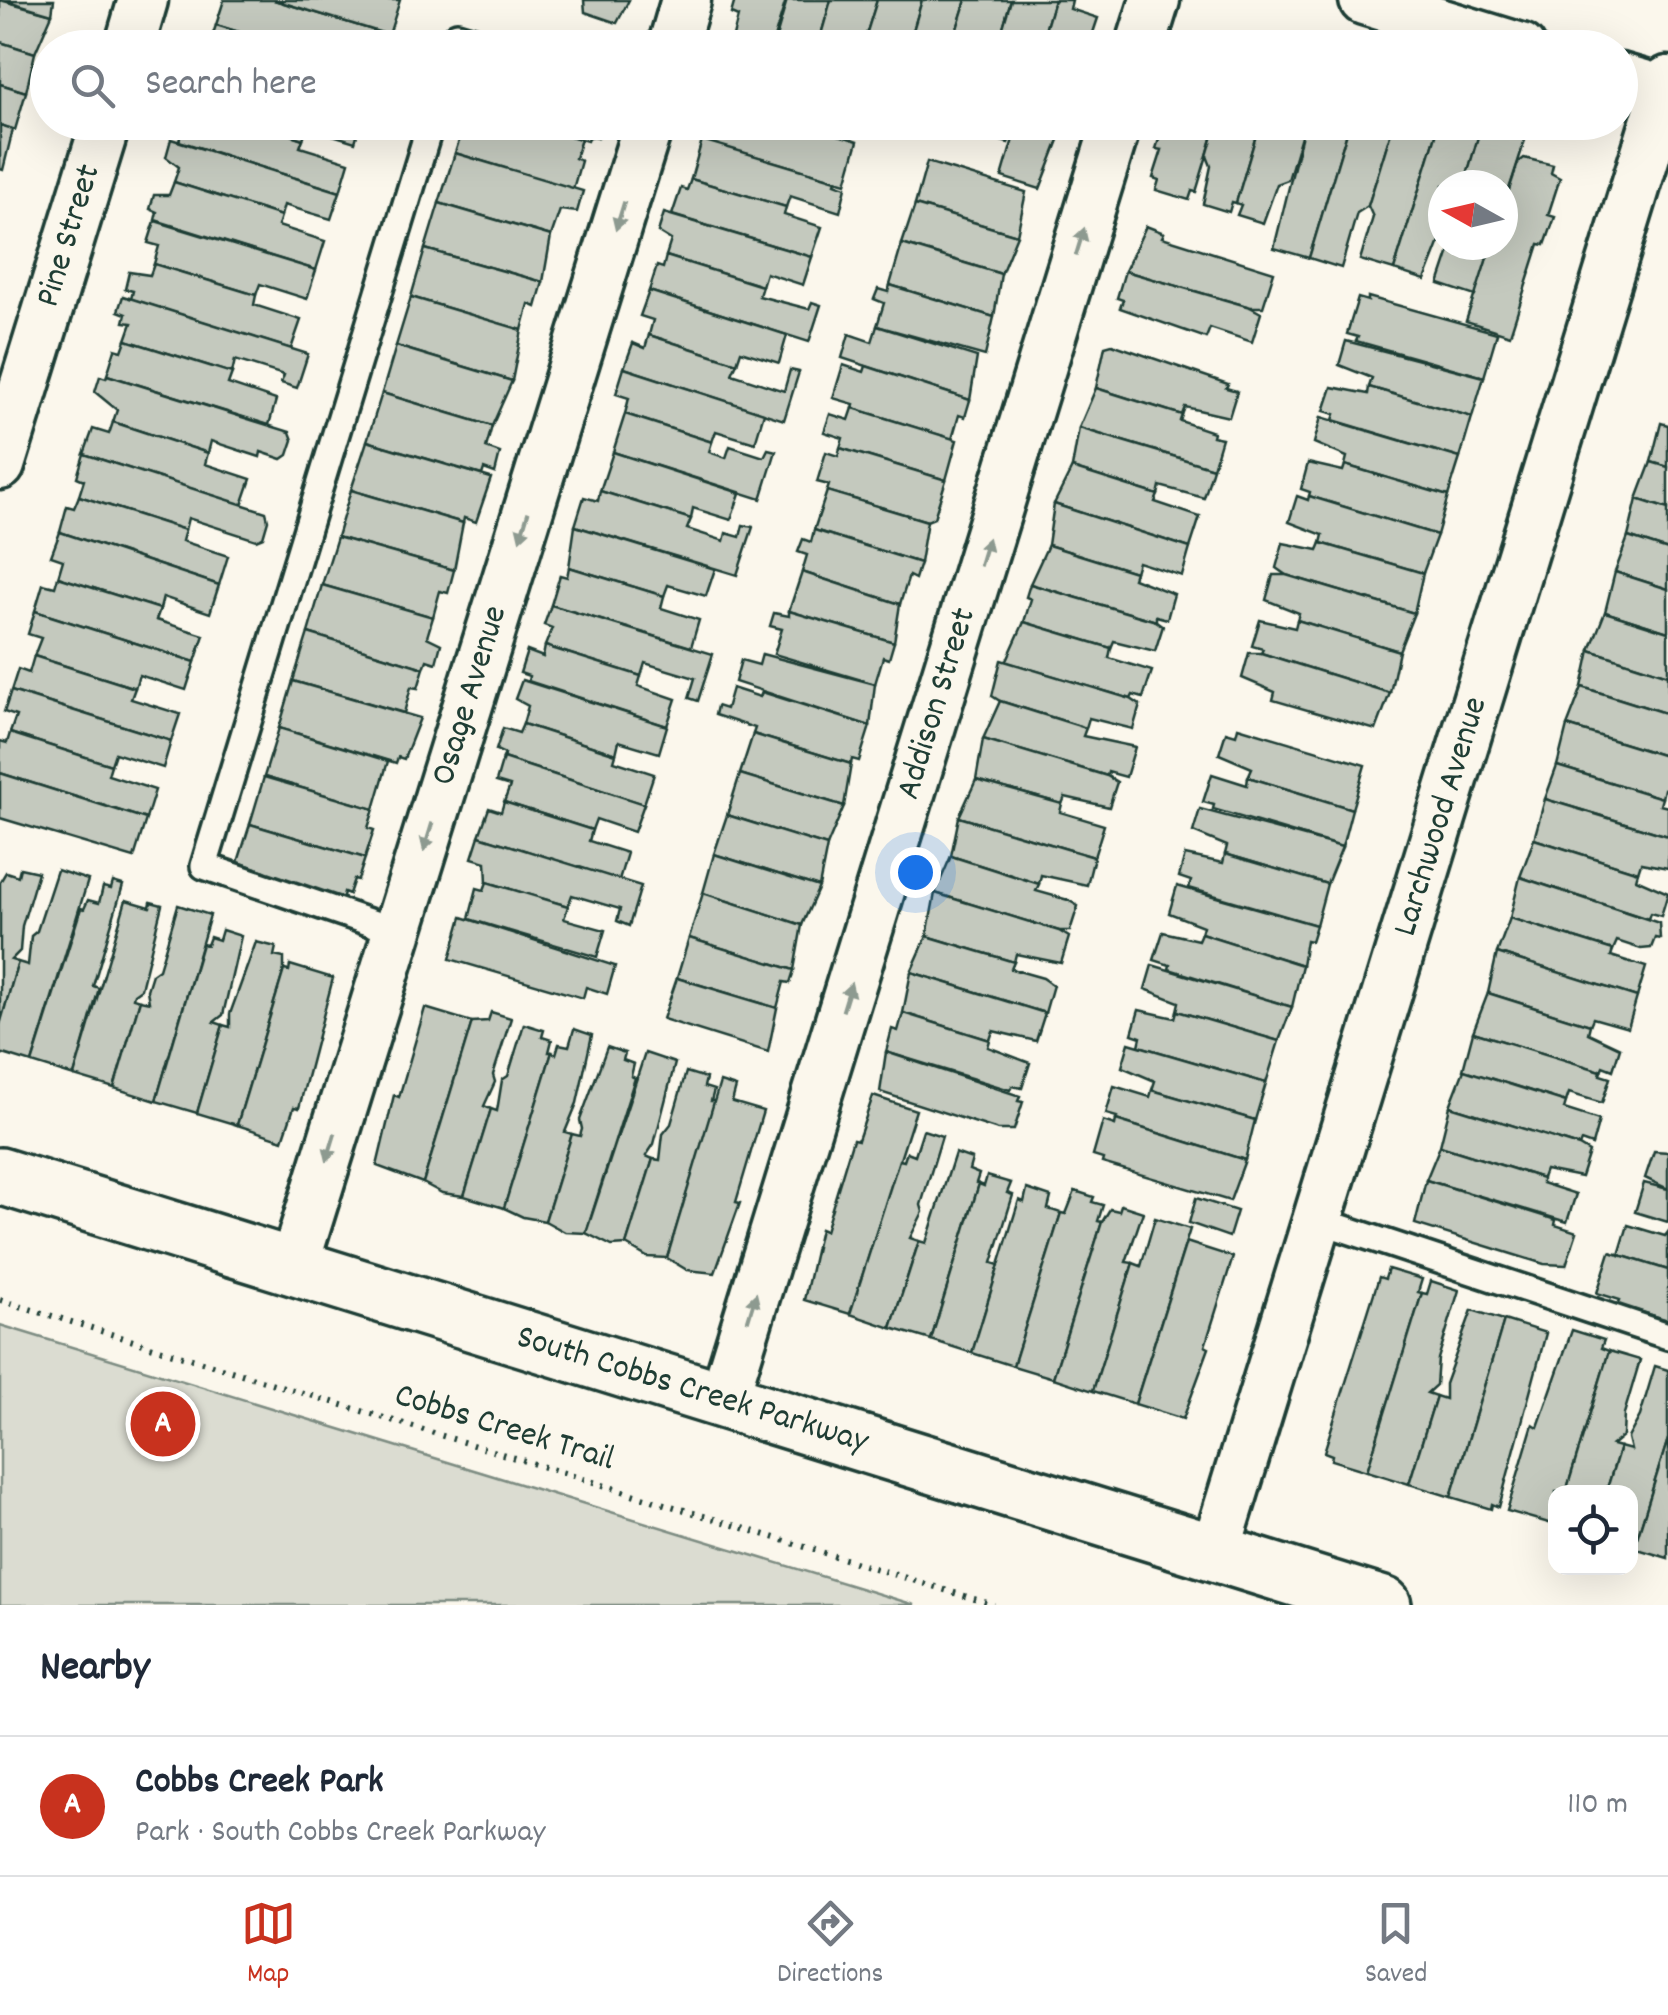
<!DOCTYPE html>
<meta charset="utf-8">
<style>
:root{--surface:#fff;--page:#f2f2f3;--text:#1f2937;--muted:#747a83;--line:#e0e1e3;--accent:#c8321e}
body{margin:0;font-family:Dekko,sans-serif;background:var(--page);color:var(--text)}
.controls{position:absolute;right:30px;bottom:30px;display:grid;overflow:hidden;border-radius:20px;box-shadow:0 10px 40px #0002}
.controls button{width:90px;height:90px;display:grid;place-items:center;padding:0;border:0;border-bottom:2px solid var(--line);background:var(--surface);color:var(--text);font:50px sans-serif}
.compass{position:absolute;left:1428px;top:170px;width:90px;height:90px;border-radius:50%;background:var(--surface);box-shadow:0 10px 40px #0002;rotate:278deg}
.you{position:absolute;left:915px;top:872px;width:35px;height:35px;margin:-25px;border:8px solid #fff;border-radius:50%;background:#1a73e8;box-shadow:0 0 0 15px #1a73e833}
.badge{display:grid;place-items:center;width:65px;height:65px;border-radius:50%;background:var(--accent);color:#fff;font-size:32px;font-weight:700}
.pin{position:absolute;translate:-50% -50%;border:5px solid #fff;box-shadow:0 2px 10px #0006}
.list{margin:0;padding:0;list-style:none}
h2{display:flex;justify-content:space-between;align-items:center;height:130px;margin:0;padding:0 40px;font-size:42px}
h2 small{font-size:32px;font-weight:400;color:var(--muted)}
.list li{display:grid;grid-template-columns:65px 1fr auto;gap:30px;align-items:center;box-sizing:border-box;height:140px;padding:0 40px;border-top:2px solid var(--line)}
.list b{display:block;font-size:38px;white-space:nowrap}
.list p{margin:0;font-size:32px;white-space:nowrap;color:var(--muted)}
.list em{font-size:32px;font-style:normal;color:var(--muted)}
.icon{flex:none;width:55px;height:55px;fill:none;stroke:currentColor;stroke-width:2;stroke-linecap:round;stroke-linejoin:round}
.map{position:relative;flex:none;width:1668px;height:1605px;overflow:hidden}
.search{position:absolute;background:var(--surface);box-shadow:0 10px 40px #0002;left:30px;right:30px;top:30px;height:110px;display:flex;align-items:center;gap:25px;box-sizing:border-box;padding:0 35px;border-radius:55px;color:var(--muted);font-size:38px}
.sheet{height:270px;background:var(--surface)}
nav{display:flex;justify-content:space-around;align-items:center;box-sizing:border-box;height:140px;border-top:2px solid var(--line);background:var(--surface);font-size:28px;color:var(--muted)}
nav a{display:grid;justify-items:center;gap:5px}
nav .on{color:var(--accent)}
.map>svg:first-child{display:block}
.green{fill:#dbdcd1;stroke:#7d8c82;stroke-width:2.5}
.building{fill:#c4c9be;stroke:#1f3d34;stroke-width:2.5}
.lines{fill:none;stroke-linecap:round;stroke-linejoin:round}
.service-casing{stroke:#1f3d34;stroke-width:32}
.minor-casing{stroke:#1f3d34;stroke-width:55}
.primary-casing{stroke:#1f3d34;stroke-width:62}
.path{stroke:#1f3d34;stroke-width:6;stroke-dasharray:2.5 8;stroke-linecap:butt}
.service{stroke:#fbf7ec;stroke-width:25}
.minor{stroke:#fbf7ec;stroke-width:48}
.primary{stroke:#fbf7ec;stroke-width:55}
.oneway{fill:#8d9a90}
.labels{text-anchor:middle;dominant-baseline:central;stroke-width:10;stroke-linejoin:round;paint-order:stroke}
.street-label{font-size:35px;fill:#1f3d34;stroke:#fbf7ec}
</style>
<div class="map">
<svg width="1668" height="1605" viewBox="0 0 1668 1605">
<rect width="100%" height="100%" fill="#fbf7ec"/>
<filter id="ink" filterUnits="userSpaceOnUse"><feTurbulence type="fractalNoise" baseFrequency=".01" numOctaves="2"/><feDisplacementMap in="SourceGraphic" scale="20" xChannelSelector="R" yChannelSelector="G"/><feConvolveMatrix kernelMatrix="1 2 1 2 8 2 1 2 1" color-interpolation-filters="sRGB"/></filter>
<g filter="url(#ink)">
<path class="green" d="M0,1325l915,280h-915z"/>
<g class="building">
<path d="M0,0l52,14 -17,39 -35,-11z"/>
<path d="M4,0h50l-2,14z"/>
<path d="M224,0h50l115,35 -4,13h-94l-75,-23z"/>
<path d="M274,0h126l-11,35z"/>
<path d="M629,0l-12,23 -32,-11 -1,-12z"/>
<path d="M735,0h51l-15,48h-41l8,-31 -7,-3z"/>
<path d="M787,0h44l-10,35 -13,13h-35z"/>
<path d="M831,0h46l-15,48h-35l-6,-13z"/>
<path d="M877,0h45l-14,48h-46z"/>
<path d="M922,0h44l-15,48h-43z"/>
<path d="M966,0h45l-14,48h-46z"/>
<path d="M1011,0h43l-14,48h-43z"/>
<path d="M1054,0h18l-2,9 28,9 -10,30h-48z"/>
<path d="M216,25l75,23h-91l3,-10 8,2z"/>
<path d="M0,42l35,11 -9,39 -26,-8z"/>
<path d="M0,84l26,8 -11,38 -15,-5z"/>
<path d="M176,122h76l51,17 -3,8 49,15 -9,30 -161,-51 2,-7 -8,-2z"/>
<path d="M252,122h109l-6,20 -48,-15 -4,12z"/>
<path d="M465,122h58l58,17 -6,19 6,3 -8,28 -118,-36z"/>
<path d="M523,122h79l-5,16 -8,-2 -2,5z"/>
<path d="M701,122h95l62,19 -12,42 -150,-44z"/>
<path d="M984,122h34l-10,21 -27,-8z"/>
<path d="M1018,122h48l-26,67 -38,-12z"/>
<path d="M1164,122h53l-21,70 -4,-1 -3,9 -33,-10 3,-10 -6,-2 9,-28 -6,-1z"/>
<path d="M1217,122h43l-24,81 -4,-1 -3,10 -26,-8 8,-38 -4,-10z"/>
<path d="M1260,122h45l-17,58 -11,4 -14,39 -26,-8 4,-10 -5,-2z"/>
<path d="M1305,122h45l-41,136 -35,-10z"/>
<path d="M1350,122h44l-26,84 -11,7 -16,55 -32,-10z"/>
<path d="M1394,122h46l-46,148 -34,-10 13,-43 -5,-11z"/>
<path d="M1440,122h39l-4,11 4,2 -15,50h-21v49l-18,46 -31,-10z"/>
<path d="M1482,123l44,14 -23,71v-23h-39z"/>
<path d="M0,125l13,4 -10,41 -3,-1z"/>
<path d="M171,139l169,53 -9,27 -47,-14 -3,11 -107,-34 5,-15 -13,-10z"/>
<path d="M702,140l134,40 -1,3 11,4 -6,25 -50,-16 -4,11 -95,-28z"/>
<path d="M455,153l128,38 -6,21 -17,-2 -9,26 -112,-33z"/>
<path d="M1524,158l29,7 -2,8 9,5 -12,37 7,2 -10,28 -6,-1 -29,91 -44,-14 25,-76h12v-37l15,-45z"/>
<path d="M927,162l99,30 -9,43 -102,-30z"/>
<path d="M691,179l95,28 -2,8 38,12 -10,30 -140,-42 9,-27 6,2z"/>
<path d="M174,182l107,34 -3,10 47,15 -9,29 -161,-50 2,-8 -7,-3 4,-14h15z"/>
<path d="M439,203l112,33 -8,46 -118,-33z"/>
<path d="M915,205l102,30 -16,39 -99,-30z"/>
<path d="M664,213l148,44 -9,28 -37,-12 -4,13 -96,-30 5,-16 -13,-8z"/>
<path d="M155,221l161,49 -9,29 -47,-15 -4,11 -102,-31 5,-18 -11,-3z"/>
<path d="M1146,226l18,7 -2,4 112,35 -11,35h-13l-125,-36z"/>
<path d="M902,244l99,30 -7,43 -104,-32z"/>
<path d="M1452,245h39l-16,51 -36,-12z"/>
<path d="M425,249l118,33 -7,25 -7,-3 -7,26 -111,-33z"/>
<path d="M666,256l96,30 -3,10 50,13 3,-7 9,3 -12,37 -160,-51 8,-25 6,2z"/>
<path d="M154,264l102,31 -2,10 47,15 -10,29 -160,-50 2,-8 -8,-2 4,-17 21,3z"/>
<path d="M1125,271l125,36 11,6 -9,29 -42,-14 -4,10 -86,-30 3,-8 -6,-2z"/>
<path d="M890,285l104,32 -9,39 -108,-30 7,-23 -10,-4 4,-10 10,3z"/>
<path d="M649,291l138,44 -8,28 -38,-12 -4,12 -88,-28 4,-15 -13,-4z"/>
<path d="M123,296l185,58 -11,34 -16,-5 3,-8 -49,-15 -3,13 -106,-33 6,-17 -8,-1 2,-8 -8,-3z"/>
<path d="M411,297l111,33 -10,51 -116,-35z"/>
<path d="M1368,297l129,36 -13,44 -128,-36 2,-4 -11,-3 11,-36 10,3z"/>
<path d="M877,326l100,31 -7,43 -128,-42 7,-24 23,8z"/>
<path d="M649,335l88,28 -5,11 52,17 6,-21 9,2 -15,48 -160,-52 9,-25 12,5z"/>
<path d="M126,340l106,33 -4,11 48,16 -7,25 -162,-50 8,-26 7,2z"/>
<path d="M1346,341l138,36 -12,40 -103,-30 3,-9 -33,-13z"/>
<path d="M1112,344l116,40 -2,4 11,3 -8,26 -44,-10 -3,8 -86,-27 9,-42z"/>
<path d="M396,346l116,35 -20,45 -110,-33z"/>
<path d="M843,365l21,7 2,-6 104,34 -5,17 -6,-2 -7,24 -99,-31 1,-4 -21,-6z"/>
<path d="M624,368l140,45 -9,30 -39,-12 -4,11 -87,-28 4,-16 -13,-4z"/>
<path d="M107,375l183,57 3,8 -5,15 -6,4 -21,-7 -1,5 -49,-16 -3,12 -95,-31 4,-12 -22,-18 5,-16 6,2z"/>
<path d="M1332,387l36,7 1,-7 103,30 -12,41 -127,-38 2,-6 -11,-3z"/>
<path d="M1096,388l86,27 -2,6 33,11 -1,4 10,2 -9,30 -134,-40z"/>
<path d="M382,393l110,33 -6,22 14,5 -5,20 -11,-4 -2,6 -115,-34z"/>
<path d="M853,408l104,32 -11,40 -106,-32 3,-10 -19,-6 6,-18 19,6z"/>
<path d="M625,414l87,28 -3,10 17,6 4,-12 34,11 4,-8 8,2 -15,48 -148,-47z"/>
<path d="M1321,417l139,41 -12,38 -103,-31 2,-8 -33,-14z"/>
<path d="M113,422l95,31 -3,11 46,15 -9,26 -158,-51 9,-25 16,5z"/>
<path d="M1661,423l7,2v42l-17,-5z"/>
<path d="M1079,428l134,40 -9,30 -44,-12 -2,9 -86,-27z"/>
<path d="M367,441l124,37 -15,44 -12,-4 -1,5 -112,-33z"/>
<path d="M840,448l106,32 -12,38 -7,3 -100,-30 2,-6 -12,-3 9,-30 12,4z"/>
<path d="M613,452l127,41 -9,27 -38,-12 -2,11 -91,-28z"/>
<path d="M84,454l182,58 2,8 -5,17 -7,3 -68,-22 -3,12 -106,-34 5,-16 -7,-3z"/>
<path d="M1651,462l17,5v42l-31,-10z"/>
<path d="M1308,463l35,8 2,-6 103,31 -11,39 -128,-39 1,-4 -9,-3z"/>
<path d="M1072,468l86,27 -3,7 45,15 -10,31 -136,-44z"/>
<path d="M351,490l112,33 -9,47 -117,-33z"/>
<path d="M600,491l91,28 -4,10 37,12 2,-8 14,4 3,-12 10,2 -16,48 -162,-49 9,-29 14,4z"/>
<path d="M827,491l100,30 -7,42 -106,-33z"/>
<path d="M79,496l106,34 -3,11 46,15 -9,29 -159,-53 7,-26 7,2z"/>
<path d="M1297,496l11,4 1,-4 128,39 -14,38 -102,-30 2,-8 -34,-13z"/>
<path d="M1637,499l31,10v41l-40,-13z"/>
<path d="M1054,504l136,44 -8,28 -44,-14 -3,10 -87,-27z"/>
<path d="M575,526l140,43 -9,27 -38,-11 -4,11 -95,-29z"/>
<path d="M814,530l106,33 -5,16 -6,-3 -9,28 -98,-32 5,-17 -9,-3 5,-13 8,3z"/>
<path d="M60,532l159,53 -9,28 -47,-16 -3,12 -102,-32 5,-17 -12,-4z"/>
<path d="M337,537l117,33 -6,23 -8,-2 -7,26 -111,-32z"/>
<path d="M1628,537l40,13v39l-53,-17z"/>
<path d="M1283,543l35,7 3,-7 102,30 -9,40 -128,-38 -10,-7z"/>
<path d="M1048,545l87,27 -2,6 41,16 -7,25 -11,-3v5l-126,-37z"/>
<path d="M569,567l95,29 -3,12 38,12 -8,27 -140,-42 9,-30 7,2z"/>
<path d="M802,572l98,32 -6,38 -105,-31z"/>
<path d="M1615,572l53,17v43l-63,-20z"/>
<path d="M1273,575h13l128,38 -15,38 -102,-31 2,-7 -33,-13z"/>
<path d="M58,577l102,32 -4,11 48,15 -9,27 -160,-51 8,-27 12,3z"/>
<path d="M1030,584l126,37 7,5 -8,25 -41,-10 -3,7 -87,-26 7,-23 -5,-2z"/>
<path d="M322,585l111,32 -6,20 14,7 -5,19 -9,-3 -3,8 -116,-35z"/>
<path d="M551,605l162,49 -15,47 -9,-3 6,-20 -50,-15 -4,13 -96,-30 7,-18 -8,-3z"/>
<path d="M35,611l160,51 -9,28 -47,-15 -4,13 -101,-32 7,-18 -13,-4z"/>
<path d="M789,611l105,31 -5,17 -6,-2 -8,27 -101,-30 8,-25 -12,-3 4,-13 15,3z"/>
<path d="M1605,612l63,20v43l-78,-25z"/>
<path d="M1260,620l35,8 2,-8 102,31 -9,42 -129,-40 2,-4 -11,-3z"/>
<path d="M1024,622l87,26 -2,10 43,13 -9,27 -10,-3 -2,4 -125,-37z"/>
<path d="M308,633l116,35 -6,20 -7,-1 -7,26 -111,-32z"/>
<path d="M545,646l96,30 -3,10 38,13 -9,27 -139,-45 1,-5 -9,-3 7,-22 16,6z"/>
<path d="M1590,650l78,25v39l-86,-27z"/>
<path d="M1249,653h12l129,40 -14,37 -103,-30 2,-8 -33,-14z"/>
<path d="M762,654l113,30 -5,42 -135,-44 6,-22 18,5z"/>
<path d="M34,656l101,32 -4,11 49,15 -9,27 -160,-50 7,-22 11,4z"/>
<path d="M1001,660l130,39 9,6 -7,24 -44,-11 -3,10 -86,-27 -8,-5z"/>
<path d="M522,680l145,46 -8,27 -40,-12 -3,13 -93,-30 5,-18 -13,-7z"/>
<path d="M293,681l127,37 -16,41 -6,-2 -2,6 -117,-35z"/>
<path d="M1582,687l86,27v43l-101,-31z"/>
<path d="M732,688l28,9 2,-5 108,34 -11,35 -7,-2 -1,5 -98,-30 2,-6 -40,-13 2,-9 9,3z"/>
<path d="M11,691l160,50 -8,27 -48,-15 -4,12 -101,-32 6,-17 -12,-4z"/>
<path d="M1000,701l86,27 -3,8 52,11 -9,30 -18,-5 -1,4 -124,-37z"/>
<path d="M523,724l93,30 -2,7 40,13 -10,30 -141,-46 2,-4 -9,-4 7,-22 16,5z"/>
<path d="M1567,726l101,31v34l-4,-2 -2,9 -105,-32z"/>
<path d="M1238,727l127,38 -13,44 -104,-32 4,-9 -33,-14 7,-22 10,3z"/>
<path d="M279,728l109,33 -14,48 -110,-32z"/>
<path d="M10,733l101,32 -3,10 47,15 -9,29 -146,-46v-32l7,2z"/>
<path d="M753,734l98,30 -7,42 -104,-32z"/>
<path d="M983,739l124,37 10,6 -8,25 -44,-10 -3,7 -86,-24z"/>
<path d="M503,758l141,46 -10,28 -38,-13 -4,11 -88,-28 6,-16 -14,-4z"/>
<path d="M1557,766l105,32 -2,7 8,2v29l-123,-37z"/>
<path d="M0,773l146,46 -12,39 -134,-40z"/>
<path d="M740,774l104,32 -17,40 -100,-31z"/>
<path d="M1212,774l35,11 1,-8 104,32 -10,38 -129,-38 1,-4 -11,-3z"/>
<path d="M264,777l110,32 -6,19 6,2 -9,28 -115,-34z"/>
<path d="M976,780l86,24 -2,8 44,13 -10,32 -135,-40z"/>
<path d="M1545,799l123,37v32l-27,-5 -3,9 -104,-33z"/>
<path d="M504,802l88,28 -3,11 38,12 -8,27 -140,-44 10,-28 12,4z"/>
<path d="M1200,809l142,38 -15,37 -102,-30 2,-8 -34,-14z"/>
<path d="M727,815l100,31 -8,41 -105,-33z"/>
<path d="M959,817l135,40 -7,28 -46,-10 -2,9 -88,-28z"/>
<path d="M250,824l115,34 -7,22 -4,-1 -5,15 -5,-2 -3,13 -80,-24 4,-10 -27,-9z"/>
<path d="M479,836l162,50 -12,40 -12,-5 3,-12 -48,-14 -4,11 -81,-24 -1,-20 -14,-4z"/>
<path d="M1534,839l104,33 -2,7 32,14 -7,23 -11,-3 -2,6 -128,-42z"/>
<path d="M714,854l105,33 -17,38 -99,-32z"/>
<path d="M1225,854l102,30 -11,41 -127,-37 2,-7 -12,-4 6,-22 38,8z"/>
<path d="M951,856l88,28 -3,7 32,9 10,6 -8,25h-11l-124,-38z"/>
<path d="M20,868l18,4 -16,54 -2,25 -9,9 7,2 -18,63v-143l6,-10 12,4z"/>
<path d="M57,870l31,10 -56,183 -32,-10v-28l18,-63 10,3 3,-29 6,-5z"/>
<path d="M1520,877l139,46 1,16 -5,-1 -4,10 -10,1 -24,-8 -4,9 -103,-32z"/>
<path d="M113,882l10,3 -30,101 6,2 -25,88 -42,-13 49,-155 3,1 4,-9 11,3 4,-16 8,2z"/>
<path d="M487,882l81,24 -4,13 41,11 -8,27 -128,-38 8,-31 7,2z"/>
<path d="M1177,886l139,39 -5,16 -5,-1 -4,25 -101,-32 2,-7 -34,-13z"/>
<path d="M703,893l99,32 -8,45 -105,-32z"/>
<path d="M935,893l124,38 10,6 -8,26 -45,-9 -2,8 -87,-26z"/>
<path d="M126,900l24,7 1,-5 11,3 -21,84 -7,5 -1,4 7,2 -26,88 -40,-12z"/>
<path d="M178,905l32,10 -54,186 -42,-13 26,-88 9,2 -2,-12 5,-16 7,-5z"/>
<path d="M462,917l153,49 -8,28 -21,-7 -3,11 -133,-39z"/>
<path d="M1510,918l103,32 -2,6 35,11 -9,30 -140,-44z"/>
<path d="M222,930l19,6 -18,79 -9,7 9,3 -26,88 -41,-12 46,-157 5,1 3,-8 9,3z"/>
<path d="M1163,932l35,8 3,-7 101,32 -10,42 -123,-38 1,-4 -16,-5z"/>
<path d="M927,936l87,26 -3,7 32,9 10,7 -8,28 -134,-41z"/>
<path d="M689,938l105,32 -4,13 -6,-1 -7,26 -100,-30z"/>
<path d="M256,942l20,5 -2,9 10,2v12l-47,155 -40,-12 26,-88 7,2v-13z"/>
<path d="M1497,953l140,44 -9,31 -35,-10 -3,7 -102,-32z"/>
<path d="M290,965l43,13 -34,130 -5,-1 -11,33 -46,-15 47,-155 5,1z"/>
<path d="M1152,965l140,42 -13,34 -102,-30 2,-9 -34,-13z"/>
<path d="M911,972l134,41 -9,28 -43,-10 -3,9 -87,-27z"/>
<path d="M677,978l100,30 -9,44 -105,-33z"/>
<path d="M1488,993l102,32 -2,8 32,15 -7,22 -10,-4 -2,5 -128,-39z"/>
<path d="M425,1008l47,14 -49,161 -46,-17 17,-71 5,2z"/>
<path d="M1139,1010l36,8 2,-7 102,30 -13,42 -127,-37 2,-9 -9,-3z"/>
<path d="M491,1012l20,6 -18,57 2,7 -11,24 7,3 -27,87 -22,-3 -19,-10 49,-161 16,-1z"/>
<path d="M903,1013l87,27 -2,7 42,16 -8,25 -10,-2 -2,4 -124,-38 6,-23 6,2z"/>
<path d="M524,1024l20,6 -2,7 10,3 -3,12h3l-48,156 -40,-12 27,-87 6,2 5,-31 6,-4z"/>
<path d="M574,1029l18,6 -15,68 -12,29 7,2 -27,87 -22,-4 -19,-9 48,-156 4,2 3,-10 10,2z"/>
<path d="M1473,1032l128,39 -1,4 10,3 -8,25 -33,-10 -3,9 -103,-32z"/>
<path d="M1129,1043l137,40 -11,37 -103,-30 3,-9 -33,-14z"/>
<path d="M607,1047l18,6 -2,7 11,4 -3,12 4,2 -49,155 -21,-1 -20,-11 27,-87 8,2 2,-7 -2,-9z"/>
<path d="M886,1052l134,44 -2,5 5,1 -9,28h-16l-118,-38z"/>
<path d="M645,1053l30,10 -21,81 -8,12 7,3 -27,86 -14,1 -26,-13z"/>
<path d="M1464,1070l102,32 -2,7 35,11 -7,25 -11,-4 -2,5 -129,-40z"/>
<path d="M686,1072l20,6 -2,9 10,3 -3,11h4l-48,157 -20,-1 -21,-12 27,-86 7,1 3,-26 8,-10z"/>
<path d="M720,1082l16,5 -4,15 31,9 -27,91 4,1 -25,70 -28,-3 -20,-12z"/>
<path d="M1114,1086l36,11 2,-7 103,30 -10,40 -129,-40 1,-3 -11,-3z"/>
<path d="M873,1096l43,14 -66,204 -46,-14 16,-71 5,2 28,-92 5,1z"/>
<path d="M1450,1106l129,40 10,6 -8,25 -36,-7 -3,8 -102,-32z"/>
<path d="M1116,1120l129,40 -15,41 -128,-38 1,-4 -10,-3 10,-35 12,4z"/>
<path d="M923,1130l19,6 -21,69 2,7 -13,26 9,3 -28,87 -41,-14 49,-154 5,1 3,-9 8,3z"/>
<path d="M1440,1146l102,32v5l34,11 -9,28 -141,-42z"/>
<path d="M1654,1151l14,1v37l-23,-11z"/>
<path d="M955,1153l17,6 -3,11 10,4 -3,9 3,1 -48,156 -40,-12 28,-87 7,2z"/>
<path d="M987,1176l24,7 -4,10 6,2 -21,68 7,2 -27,88 -41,-13 48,-156 5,2z"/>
<path d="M1426,1180l130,40 -1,5 22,7 -11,33 -22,-1 -129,-40z"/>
<path d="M1644,1183l24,6v33l-33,-10z"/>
<path d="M1027,1189l24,8 -3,12 13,4 -48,153 -41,-13 47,-153 5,2z"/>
<path d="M1075,1191l19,6 -2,5 11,3 -5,16 4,1 -49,156 -40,-12 48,-153 5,1z"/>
<path d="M1196,1198l41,13 -8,26 -40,-14z"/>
<path d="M1121,1205l22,7 -17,50 7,1 -40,128 -40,-13 49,-156 8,-13 9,2z"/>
<path d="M1155,1218l35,11 -55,175 -42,-13 40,-128 8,3z"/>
<path d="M1628,1225l37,11 3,-4v38l-49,-15z"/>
<path d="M1186,1242l47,15 -28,89 4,2 -26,71 -48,-15z"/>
<path d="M1610,1252l58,18v50l-50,-15 2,-5 -23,-7z"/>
<path d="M1388,1269l34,10 -4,13 4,1 -55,178 -36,-11 1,-5 -8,-3 55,-175 6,2z"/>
<path d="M1431,1281l28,9 -21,69 -2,26 -9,8 9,3 -27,88 -42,-13 55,-178 5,1z"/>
<path d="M1472,1310l32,10 -53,177 -42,-13 27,-88 9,3v-15z"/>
<path d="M1504,1320l42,13 -47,174 -7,-3 -1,5 -40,-12z"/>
<path d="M1572,1330l32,10 -3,8 8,3 -43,141h-10v33l-49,-14 26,-87 5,3z"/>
<path d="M1609,1351l31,9 -16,54 -1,22 -11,9 8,2 -14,45h-40z"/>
<path d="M1655,1366l13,4v69l-34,109 -4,-1v-55h-24l14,-45 11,3 -3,-12 12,-22z"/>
<path d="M1668,1439v119l-34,-10z"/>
</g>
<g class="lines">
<g class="service-casing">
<g id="service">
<path d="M453,48l4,-13 43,13"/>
<path d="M398,932l-194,-66 227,-744"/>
<path d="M1318,1220l350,116"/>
</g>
</g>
<g class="minor-casing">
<g id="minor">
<path d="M1364,0l157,48"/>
<path d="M129,48l14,-48"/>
<path d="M672,48l14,-48"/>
<path d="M1140,48l15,-48"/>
<path d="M1620,78l48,14"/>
<path d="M0,465l106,-343"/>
<path d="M293,1268l356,-1146"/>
<path d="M723,1400l394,-1278"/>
<path d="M1215,1552l453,-1471"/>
</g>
</g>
<g class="primary-casing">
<path id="primary" d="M0,1176l1383,429"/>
</g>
<path class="path" d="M0,1300l994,305"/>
<use href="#service" class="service"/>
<use href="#minor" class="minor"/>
<use href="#primary" class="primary"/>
</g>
<defs><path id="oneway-solid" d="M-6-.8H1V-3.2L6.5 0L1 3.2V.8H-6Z" transform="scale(2.5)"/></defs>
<g class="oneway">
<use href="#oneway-solid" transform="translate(620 216) rotate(107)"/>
<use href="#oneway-solid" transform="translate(1080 242) rotate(-73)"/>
<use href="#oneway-solid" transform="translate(524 526) rotate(107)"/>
<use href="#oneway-solid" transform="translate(984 552) rotate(-73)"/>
<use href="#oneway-solid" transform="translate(428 837) rotate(107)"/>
<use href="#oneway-solid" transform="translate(847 997) rotate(-73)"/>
<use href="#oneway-solid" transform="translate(331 1147) rotate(107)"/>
<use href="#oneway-solid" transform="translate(752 1307) rotate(-73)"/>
</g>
</g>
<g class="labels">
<g class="street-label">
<text transform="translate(70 236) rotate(-73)">Pine Street</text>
<text transform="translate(471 696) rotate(-73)">Osage Avenue</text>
<text transform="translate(938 704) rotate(-73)">Addison Street</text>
<text transform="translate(1442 817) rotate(-73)">Larchwood Avenue</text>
<text transform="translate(692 1391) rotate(17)">South Cobbs Creek Parkway</text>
<text transform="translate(504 1429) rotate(17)">Cobbs Creek Trail</text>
</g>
</g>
</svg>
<div class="controls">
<button><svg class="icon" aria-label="locate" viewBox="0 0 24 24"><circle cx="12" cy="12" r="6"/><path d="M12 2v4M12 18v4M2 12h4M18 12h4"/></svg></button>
</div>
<svg class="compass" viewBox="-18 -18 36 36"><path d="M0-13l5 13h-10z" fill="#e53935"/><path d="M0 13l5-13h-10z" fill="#747a83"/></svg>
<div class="you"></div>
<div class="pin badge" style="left:163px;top:1424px">A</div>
<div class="search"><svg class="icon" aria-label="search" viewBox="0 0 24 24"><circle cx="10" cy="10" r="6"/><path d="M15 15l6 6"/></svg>Search here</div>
</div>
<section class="sheet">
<h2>Nearby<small></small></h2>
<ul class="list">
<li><span class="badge">A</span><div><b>Cobbs Creek Park</b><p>Park · South Cobbs Creek Parkway</p></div><em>110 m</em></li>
</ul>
</section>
<nav>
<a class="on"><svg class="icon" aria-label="map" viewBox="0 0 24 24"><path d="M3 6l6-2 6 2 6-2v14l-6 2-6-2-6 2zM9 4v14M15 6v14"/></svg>Map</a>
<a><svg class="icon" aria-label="directions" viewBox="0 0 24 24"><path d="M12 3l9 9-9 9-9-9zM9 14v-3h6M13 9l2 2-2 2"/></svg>Directions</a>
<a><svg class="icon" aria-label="saved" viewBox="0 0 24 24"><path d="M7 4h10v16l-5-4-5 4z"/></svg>Saved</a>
</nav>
